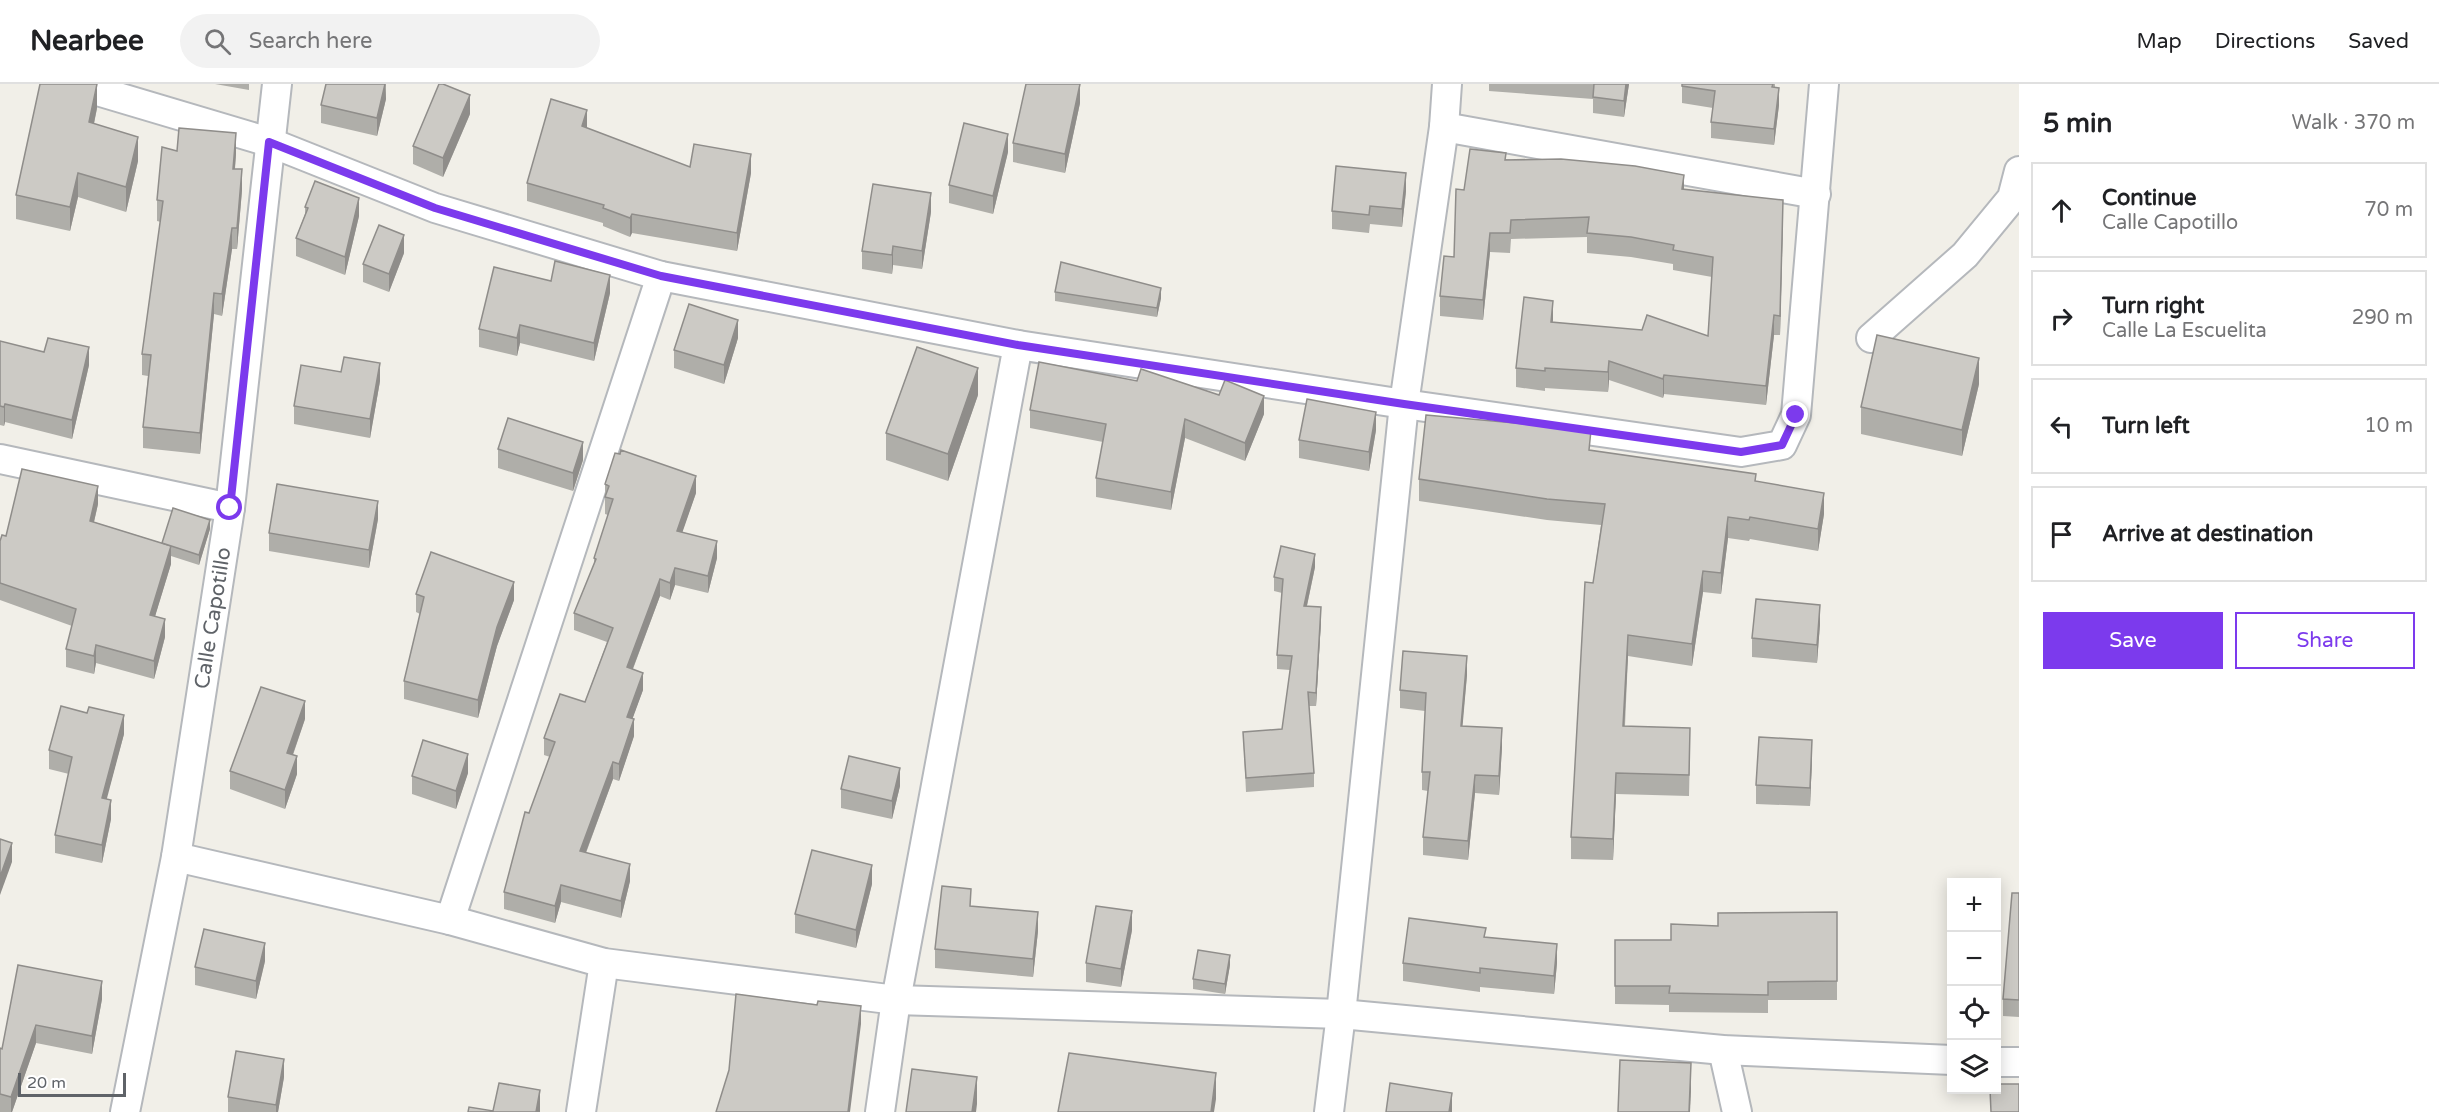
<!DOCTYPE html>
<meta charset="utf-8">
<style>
:root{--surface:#fff;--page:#f2f2f2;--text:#202124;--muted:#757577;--line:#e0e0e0;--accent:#7c3aed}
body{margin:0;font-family:"Varela Round",sans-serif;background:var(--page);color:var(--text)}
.controls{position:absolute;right:18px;bottom:18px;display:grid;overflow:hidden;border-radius:0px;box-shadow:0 3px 15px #0003}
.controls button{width:54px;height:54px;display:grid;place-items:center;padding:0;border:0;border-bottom:2px solid var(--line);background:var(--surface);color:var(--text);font:30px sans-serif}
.scale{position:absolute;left:18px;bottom:15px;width:108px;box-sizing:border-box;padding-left:6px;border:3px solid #5f6368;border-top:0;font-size:16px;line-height:21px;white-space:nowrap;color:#5f6368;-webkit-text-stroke:4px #fff;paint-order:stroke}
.stop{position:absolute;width:18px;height:18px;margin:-14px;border:4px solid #7c3aed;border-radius:50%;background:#fff}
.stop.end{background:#7c3aed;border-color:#fff;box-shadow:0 2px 6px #0008}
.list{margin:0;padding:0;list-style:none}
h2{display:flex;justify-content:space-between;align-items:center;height:78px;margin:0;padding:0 24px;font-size:26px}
h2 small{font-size:20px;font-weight:400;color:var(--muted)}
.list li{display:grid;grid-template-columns:39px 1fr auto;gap:18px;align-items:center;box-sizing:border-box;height:96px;margin:0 12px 12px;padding:0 12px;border:2px solid var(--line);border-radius:0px}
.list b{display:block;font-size:22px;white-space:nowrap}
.list p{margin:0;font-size:20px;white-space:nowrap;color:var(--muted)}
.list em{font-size:20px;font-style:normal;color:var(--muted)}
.actions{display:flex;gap:12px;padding:18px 24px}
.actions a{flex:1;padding:14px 0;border:2px solid var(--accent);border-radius:0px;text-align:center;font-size:21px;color:var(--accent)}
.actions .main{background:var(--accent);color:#fff}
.icon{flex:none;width:33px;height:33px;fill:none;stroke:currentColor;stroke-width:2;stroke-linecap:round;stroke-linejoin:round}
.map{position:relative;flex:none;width:2019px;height:1028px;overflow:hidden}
header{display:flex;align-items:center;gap:36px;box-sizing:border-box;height:84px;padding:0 30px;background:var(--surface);border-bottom:2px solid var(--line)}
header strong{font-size:28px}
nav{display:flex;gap:33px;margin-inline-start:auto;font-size:21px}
.search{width:420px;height:54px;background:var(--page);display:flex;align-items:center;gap:15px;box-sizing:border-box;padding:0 21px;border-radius:33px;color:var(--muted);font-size:22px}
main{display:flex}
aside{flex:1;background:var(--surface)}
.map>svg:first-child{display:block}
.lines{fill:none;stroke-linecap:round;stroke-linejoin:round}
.minor-casing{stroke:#b5b8bc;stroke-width:32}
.minor{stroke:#fff;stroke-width:28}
.wall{fill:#afaea9}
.shaded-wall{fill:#8f8d8a}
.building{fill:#cccac5;stroke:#8f8d8a;stroke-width:1.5}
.route{stroke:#7c3aed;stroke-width:8}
.labels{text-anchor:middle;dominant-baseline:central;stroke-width:4.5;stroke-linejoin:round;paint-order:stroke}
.street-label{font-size:21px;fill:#5f6368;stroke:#fff}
</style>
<header>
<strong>Nearbee</strong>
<div class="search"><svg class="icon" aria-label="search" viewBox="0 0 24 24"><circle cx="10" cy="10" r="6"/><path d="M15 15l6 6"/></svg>Search here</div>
<nav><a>Map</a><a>Directions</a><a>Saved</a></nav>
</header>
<main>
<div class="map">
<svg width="2019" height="1028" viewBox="0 0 2019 1028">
<rect width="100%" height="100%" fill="#f1efe8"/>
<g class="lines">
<g class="minor-casing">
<g id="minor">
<path d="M74,0l195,58 166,66 226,68 357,69 386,59 337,48 41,-7 14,-30 28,-331"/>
<path d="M1444,43l372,67"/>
<path d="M1871,254l94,-83 47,-57 7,-27"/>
<path d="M0,375l230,49"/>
<path d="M176,773l274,63 154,43 292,37 445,14 382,36 229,10"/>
<path d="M450,836l211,-644"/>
<path d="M1723,966l14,62"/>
<path d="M1996,978h23"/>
<path d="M125,1028l51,-255 54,-349 47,-424"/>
<path d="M581,1028l23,-149"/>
<path d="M880,1028l16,-112 122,-655"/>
<path d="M1329,1028l12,-98 63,-610 40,-277 3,-43"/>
</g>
</g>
<use href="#minor" class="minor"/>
</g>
<g class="wall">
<path d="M215,0h34v6z"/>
<path d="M386,0v15l-9,37 -56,-13v-18z"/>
<path d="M1489,0h140l-5,33 -31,-4v-14l-104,-8z"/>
<path d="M1775,0v3l4,18 -5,40 -63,-7v-16l2,-14 -31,-5v-17z"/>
<path d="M1080,19l-15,70 -52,-11v-19z"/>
<path d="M97,24l-3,16 44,37 -12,51 -48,-15 -8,34 -54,-12v-24z"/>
<path d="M470,30l-27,63 -30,-13v-18z"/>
<path d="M587,44l103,39 61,6 -14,78 -105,-18 -2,4 -27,-11v-3l-76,-22v-18z"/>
<path d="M1008,68l-15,62 -44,-11v-18z"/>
<path d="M236,70l-1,15 7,21 -5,59h-5l-10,67 -8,-2 -14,140 -57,-6v-21l5,-51 -6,-1v-21l19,-132 -4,-1v-21z"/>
<path d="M1506,75l178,30 99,30 -3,116h-6l-8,70 -102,-11 -1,4 -54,-18 -1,12 -63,-4v3l-29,-4v-19l37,-45 155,13 4,-59 -39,-7v-6l-42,-7 -44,-4v-16l-76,2 -1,14 -20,-1 -7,68 -43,-4v-20l14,-39 10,-67z"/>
<path d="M1406,107l-4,36 -32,-3 -1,9 -37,-4v-18z"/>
<path d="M305,123l54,9 -14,59 -49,-19v-18l9,-24z"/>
<path d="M931,128l-9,57 -29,-4 -1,9 -30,-5v-18z"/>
<path d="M404,169l-15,39 -26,-10v-18z"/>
<path d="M551,197l59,12 -16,68 -74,-18 -3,13 -38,-9v-18z"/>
<path d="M1055,208l106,6 -4,19 -102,-16z"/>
<path d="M738,254l-14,46 -50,-16v-18z"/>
<path d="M0,257l89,24 -17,74 -67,-17 -1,4 -4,-1z"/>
<path d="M380,297l-10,57 -76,-14v-18z"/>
<path d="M1979,300l-17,72 -101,-22v-27z"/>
<path d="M978,311l-30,86 -62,-21v-27z"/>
<path d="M1030,326l234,4 -19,47 -60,-23 -14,72 -75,-13v-19l7,-36 -73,-14z"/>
<path d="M1376,346l-7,41 -70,-13v-18z"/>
<path d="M498,365l85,11 -10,31 -75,-23z"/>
<path d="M1591,366l165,31 68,33 -6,37 -68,-12 -1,2 -21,-3 -7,56 -18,-2 -11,74 -64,-10 -3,70 65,23 -1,47 -73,-2 -3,66 -42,-1v-22l22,-254 8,-58 -54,-5 -128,-19v-22z"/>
<path d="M605,400l91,9 -14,39 35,26 -9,35 -33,-8 -5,15 -10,-4 -27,73 10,21 -11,29 2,17 -15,45 -6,-2 -27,74 44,28 -9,37 -60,-16 -6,21 -51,-14v-17l25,-79 21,-56 -6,-2v-17l41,-36 22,-60 -33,-12v-17l20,-49v-6l14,-43 -3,-1z"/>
<path d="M98,420l-4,18 68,21 48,-14 -11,36 -28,-9v8l-16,52 10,21 -11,42 -58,-16 -2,11 -28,-7v-18l6,-23 -72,-26v-59z"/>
<path d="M378,435l-9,49 -100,-17v-18z"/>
<path d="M1315,483l-8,39 14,15 -5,85h-7l5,67v14l-68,5 -3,-60 39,-3 8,-59 -13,-1v-14l5,-62 -8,-2v-14z"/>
<path d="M416,510l98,6 -17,46 -19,72 -74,-19v-18l16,-67 -4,-2z"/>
<path d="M1820,540l-3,39 -65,-6v-19z"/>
<path d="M1467,591l-5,51 40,21 -3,48 -24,-2 -7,67 -45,-5v-18l5,-46 -6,-1v-18l3,-61 -25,-3v-18z"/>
<path d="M305,635l-12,36 4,19 -12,35 -55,-20v-18z"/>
<path d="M124,650l-18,65 5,20 -9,44 -47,-10v-18l14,-61 -20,-5v-19z"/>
<path d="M1812,674l-2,48 -54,-2v-19z"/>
<path d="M468,689l-12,36 -44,-15v-18z"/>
<path d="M900,702l-8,33 -51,-11v-19z"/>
<path d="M872,800l-16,64 -61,-15v-19z"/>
<path d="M2019,809v124l-16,-1v-17z"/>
<path d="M971,822l67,25 -5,46 -98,-9v-19z"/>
<path d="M1837,828v88h-69v13l-99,-1v-7l-54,-1v-64h56l47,-14z"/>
<path d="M1132,846l-11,57 -35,-5v-19z"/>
<path d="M1486,854l71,25 -3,31 -74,-7v5l-77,-11v-18z"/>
<path d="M265,877l-9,38 -61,-14v-18z"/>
<path d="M18,881l84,34 -10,55 -56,-11 -24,69h-12v-64l2,1z"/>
<path d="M1230,881l-5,29 -32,-5v-10z"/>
<path d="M284,993l-6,35h-50v-15z"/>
</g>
<g class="shaded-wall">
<path d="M97,0v24l-8,39v-25z"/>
<path d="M385,0l1,15 -9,37v-18z"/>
<path d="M1080,0v19l-15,70v-19z"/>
<path d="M1626,0h3l-5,33v-16z"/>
<path d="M1779,4v17l-5,40v-16z"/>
<path d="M470,11v19l-27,63v-19z"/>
<path d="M587,26v18l-5,-2z"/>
<path d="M236,49v21l-3,36v-21z"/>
<path d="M1008,50v18l-15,62v-18z"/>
<path d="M138,53v24l-12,51v-25z"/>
<path d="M751,70v19l-14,78v-18z"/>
<path d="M242,85v21l-5,59v-21z"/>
<path d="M78,89v24l-8,34v-24z"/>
<path d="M1406,89v18l-4,36v-18z"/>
<path d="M1684,91v19l-2,-5z"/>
<path d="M931,109v19l-9,57v-18z"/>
<path d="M359,114v18l-14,59v-18z"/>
<path d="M1783,116v19l-3,116v-19z"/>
<path d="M632,130v19l-2,4v-19z"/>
<path d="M232,144v21l-10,67v-22z"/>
<path d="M1490,149v19l-7,68v-20z"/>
<path d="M404,151v18l-15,39v-18z"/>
<path d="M893,162v19l-1,9v-19z"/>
<path d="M610,191v18l-16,68v-18z"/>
<path d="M1161,204v10l-4,19v-9z"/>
<path d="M214,209v21l-14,140v-21z"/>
<path d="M1553,217v19l-2,22v-20z"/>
<path d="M1774,231v20l-8,70v-19z"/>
<path d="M738,236v18l-14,46v-19z"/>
<path d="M520,241v18l-3,13v-18z"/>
<path d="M89,263v18l-17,74v-19z"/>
<path d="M1979,274v26l-17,72v-26z"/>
<path d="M1609,277v19l-1,12v-20z"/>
<path d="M380,279v18l-10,57v-19z"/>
<path d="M978,284v27l-30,86v-27z"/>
<path d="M1664,291v19l-1,4v-19z"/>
<path d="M1264,312v18l-19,47v-18z"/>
<path d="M5,320v18l-1,4v-19z"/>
<path d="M1376,328v18l-7,41v-19z"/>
<path d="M1185,335v19l-14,72v-18z"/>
<path d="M583,358v18l-10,31v-18z"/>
<path d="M696,392v17l-19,55v-17z"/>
<path d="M98,402v18l-8,35v-18z"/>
<path d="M1824,409v21l-6,37v-22z"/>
<path d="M378,417v18l-9,49v-18z"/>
<path d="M1728,433v21l-7,56v-21z"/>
<path d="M210,436v9l-11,36v-10z"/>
<path d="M717,457v17l-9,35v-17z"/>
<path d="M171,462v18l-21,69v-18z"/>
<path d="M1315,470v13l-11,52v-13z"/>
<path d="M675,484v17l-5,15v-17z"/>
<path d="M1703,487v21l-11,74v-22z"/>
<path d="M660,495v17l-33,88v-17z"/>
<path d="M514,498v18l-17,46 -19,72v-18l19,-73z"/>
<path d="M1820,521v19l-3,39v-18z"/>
<path d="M1321,523v14l-5,85v-13z"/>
<path d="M165,535v18l-11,42v-18z"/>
<path d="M1628,551v21l-5,92v-22z"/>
<path d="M96,561v18l-2,11v-18z"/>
<path d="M1467,572v19l-6,69v-18z"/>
<path d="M643,589v17l-16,44v-17z"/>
<path d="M305,617v18l-18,52v-18z"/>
<path d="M124,631v19l-22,83v-19z"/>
<path d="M634,635v17l-15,45v-17z"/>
<path d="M1502,644v19l-3,48v-19z"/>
<path d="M1812,656v18l-2,48v-18z"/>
<path d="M468,670v19l-12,36v-18z"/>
<path d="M297,672v18l-12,35v-19z"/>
<path d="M613,678v17l-33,89v-17z"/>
<path d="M900,684v18l-8,33v-18z"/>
<path d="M1616,689v21l-3,66v-21z"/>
<path d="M1475,691v18l-7,67v-19z"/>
<path d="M111,716v19l-9,44v-18z"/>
<path d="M12,759v19l-12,33v-18z"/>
<path d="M630,780v17l-9,37v-17z"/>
<path d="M872,781v19l-16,64v-18z"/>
<path d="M561,801v17l-6,21v-17z"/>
<path d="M1132,827v19l-11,57v-18z"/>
<path d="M1038,828v19l-5,46v-18z"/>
<path d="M265,859v18l-9,38v-18z"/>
<path d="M1557,860v19l-3,31v-18z"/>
<path d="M1230,871v10l-5,29v-10z"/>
<path d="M102,897v18l-10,55v-18z"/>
<path d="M861,922v18l-11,88h-2z"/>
<path d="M36,941v18l-24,69h-1v-15z"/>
<path d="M284,975v18l-6,35h-2v-7z"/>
<path d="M1691,979v27l-1,22h-1z"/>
<path d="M1216,989v26l-2,13h-3z"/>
<path d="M977,993v27l-1,8h-4z"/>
<path d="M540,1006v22h-4z"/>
<path d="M1452,1009v19h-3z"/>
</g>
<g class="building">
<path d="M40,0h57l-8,38 49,15 -12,50 -48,-14 -8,34 -54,-12z"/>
<path d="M326,0h59l-8,34 -56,-13z"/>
<path d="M439,0h4l27,11 -27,63 -30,-12z"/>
<path d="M1026,0h54l-15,70 -52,-11z"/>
<path d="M1594,0h32l-2,17 -31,-4z"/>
<path d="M1682,0h91l-1,3 7,1 -5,41 -63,-7 4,-31 -33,-5z"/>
<path d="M551,15l36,11 -5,16 108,41 4,-23 57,10 -14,79 -105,-19 -2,4 -27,-10 1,-3 -77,-22z"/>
<path d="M964,39l44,11 -15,62 -44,-11z"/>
<path d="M179,44l57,5 -3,36h9l-5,59h-5l-10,66 -8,-1 -14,140 -57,-6 8,-72 -9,-1 21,-153 -6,-1 5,-53 15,4z"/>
<path d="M1470,65l36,4 -1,7 56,-1 74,7 49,9 -2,14 101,11 -3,116 -6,-1 -8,71 -102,-11 -1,4 -54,-18 -1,11 -63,-4v3l-29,-3 8,-71 29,4 -2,21 91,8 5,-15 61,21 5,-79 -40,-7 1,-5 -43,-8 -44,-4 2,-16 -78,3 -1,13h-20l-7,67 -43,-4 4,-40 10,1 2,-68 8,1z"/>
<path d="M1336,82l70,7 -4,36 -32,-3 -1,9 -37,-4z"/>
<path d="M315,97l44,17 -14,59 -49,-19 12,-30 -3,-1z"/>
<path d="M873,100l58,9 -9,58 -29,-5 -1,9 -30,-4z"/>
<path d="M379,141l25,10 -15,39 -26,-10z"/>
<path d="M555,177l55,14 -16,68 -74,-18 -3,13 -38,-9 15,-62 57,14z"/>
<path d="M1061,178l100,26 -4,20 -102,-16z"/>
<path d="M689,220l49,16 -14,45 -50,-15z"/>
<path d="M1877,251l102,23 -17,72 -101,-23z"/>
<path d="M48,254l41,9 -17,73 -67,-16 -1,3 -4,-1v-65l44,11z"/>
<path d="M917,263l61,21 -30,86 -62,-21z"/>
<path d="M344,273l36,6 -10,56 -76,-13 7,-41 40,7z"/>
<path d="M1039,278l98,19 4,-12 78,26 6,-15 39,16 -19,47 -60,-24 -14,73 -75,-14 10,-54 -76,-14z"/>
<path d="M1307,315l69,13 -7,40 -70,-12z"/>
<path d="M1426,331l165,15 -2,20 167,24 -1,7 69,12 -6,36 -68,-12 -1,3 -21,-3 -7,56 -18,-2 -11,73 -64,-9 -5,91 67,2 -1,47 -73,-2 -3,66 -42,-2 14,-255 8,1 12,-79 -58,-5 -128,-20z"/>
<path d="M508,334l75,24 -10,31 -75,-24z"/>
<path d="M621,366l75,26 -19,55 40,10 -9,35 -33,-8 -5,15 -10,-4 -33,88 16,6 -16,44 7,2 -15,45 -6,-2 -33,89 50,13 -9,37 -60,-16 -6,21 -51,-14 21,-80 4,1 26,-71 -11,-4 16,-44 25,8 28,-74 -39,-15 22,-54 -2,-1 19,-59 -8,-2 4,-11 -4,-2 10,-31 5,1z"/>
<path d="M22,385l76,17 -8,35 81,25 -21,69 15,4 -11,42 -58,-16 -2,11 -28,-7 10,-40 -76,-26v-42l2,-6 4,1z"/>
<path d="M277,400l101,17 -9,49 -100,-17z"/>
<path d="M173,424l37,12 -11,35 -37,-12z"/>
<path d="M1281,462l34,8 -11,52 17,1 -5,86 -8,-1 6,81 -68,5 -3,-46 39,-3 10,-73 -15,-1 6,-76 -9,-2z"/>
<path d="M431,468l83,30 -17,45 -19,73 -74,-19 20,-84 -8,-3z"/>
<path d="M1756,515l64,6 -3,40 -65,-7z"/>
<path d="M1403,567l64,5 -6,70 41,2 -3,48 -24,-1 -7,66 -45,-4 7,-65h-8l4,-79 -26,-3z"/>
<path d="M261,603l44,14 -18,52 10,3 -12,34 -55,-19z"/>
<path d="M61,622l26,7 2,-6 35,8 -22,83 9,2 -9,45 -47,-10 17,-78 -23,-7z"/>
<path d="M1759,653l53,3 -2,48 -54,-3z"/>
<path d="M423,656l45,14 -12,37 -44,-15z"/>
<path d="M849,672l51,12 -8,33 -51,-12z"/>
<path d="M0,755l12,4 -12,34z"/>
<path d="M812,766l60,15 -16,65 -61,-16z"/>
<path d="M942,802l29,3 -1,17 68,6 -5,47 -98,-10z"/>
<path d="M2012,809h7v107l-16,-1z"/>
<path d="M1096,822l36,5 -11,58 -35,-6z"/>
<path d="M1837,828v69l-69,1v13l-99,-2 1,-7h-55v-46h56v-16l47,2v-13z"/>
<path d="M1409,834l77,10 -2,9 73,7 -3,32 -74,-8v5l-77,-10z"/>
<path d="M204,845l61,14 -9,38 -61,-14z"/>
<path d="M1198,866l32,5 -5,29 -32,-5z"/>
<path d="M18,881l84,16 -10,55 -56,-11 -25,72 -11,-3v-46l2,1z"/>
<path d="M736,910l81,11 1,-4 43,5 -13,106h-132l13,-42z"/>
<path d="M236,967l48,8 -8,46 -48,-8z"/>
<path d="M1069,969l147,20 -5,39h-153z"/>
<path d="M1620,976l71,3 -2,49h-71z"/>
<path d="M912,985l65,8 -5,35h-66z"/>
<path d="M499,999l41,7 -4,22h-68l1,-5 24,4z"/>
<path d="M1390,999l62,10 -3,19h-63z"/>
<path d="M1996,1000h23v28h-28l-1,-23h6z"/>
</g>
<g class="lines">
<path class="route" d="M230,424l39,-366 166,66 226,68 357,69 386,59 337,48 41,-7 14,-30"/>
</g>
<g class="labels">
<g class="street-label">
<text transform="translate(213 534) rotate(-81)">Calle Capotillo</text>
</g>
</g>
</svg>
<div class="controls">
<button>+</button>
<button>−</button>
<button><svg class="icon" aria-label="locate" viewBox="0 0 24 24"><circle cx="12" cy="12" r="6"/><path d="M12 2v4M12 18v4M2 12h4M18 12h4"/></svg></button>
<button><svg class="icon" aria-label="layers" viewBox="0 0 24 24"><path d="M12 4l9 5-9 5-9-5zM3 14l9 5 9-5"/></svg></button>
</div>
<div class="scale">20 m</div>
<div class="stop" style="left:230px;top:424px"></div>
<div class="stop end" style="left:1796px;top:331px"></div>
</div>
<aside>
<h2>5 min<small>Walk · 370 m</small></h2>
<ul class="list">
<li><svg class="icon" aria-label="ahead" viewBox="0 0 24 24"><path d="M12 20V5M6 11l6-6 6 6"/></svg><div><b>Continue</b><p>Calle Capotillo</p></div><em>70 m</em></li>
<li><svg class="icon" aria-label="right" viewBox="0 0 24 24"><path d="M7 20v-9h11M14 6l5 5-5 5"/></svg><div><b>Turn right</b><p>Calle La Escuelita</p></div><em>290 m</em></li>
<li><svg class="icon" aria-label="left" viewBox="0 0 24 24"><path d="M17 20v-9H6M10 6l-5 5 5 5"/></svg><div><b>Turn left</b></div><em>10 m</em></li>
<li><svg class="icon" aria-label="arrive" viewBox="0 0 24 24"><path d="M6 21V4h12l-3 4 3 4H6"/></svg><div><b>Arrive at destination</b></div></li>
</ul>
<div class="actions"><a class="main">Save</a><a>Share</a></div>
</aside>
</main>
